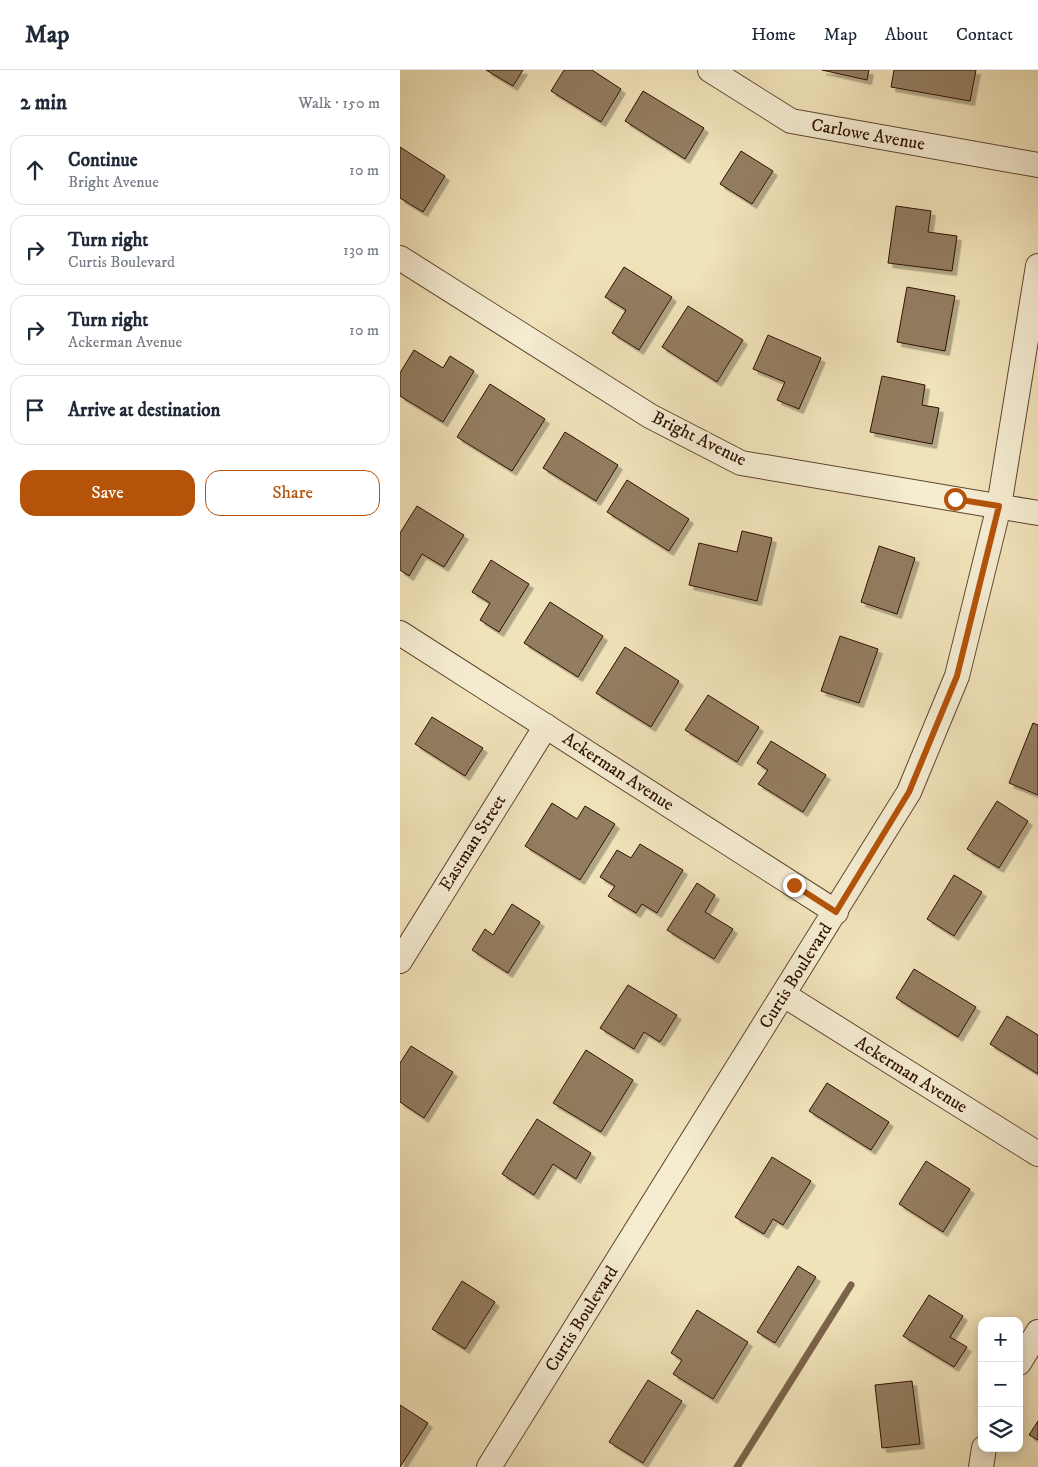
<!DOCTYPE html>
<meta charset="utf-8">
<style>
:root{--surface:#fff;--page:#f6f6f7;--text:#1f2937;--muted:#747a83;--line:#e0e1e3;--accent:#b45309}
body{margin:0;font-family:"IM FELL DW Pica",serif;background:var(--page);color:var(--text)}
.controls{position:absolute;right:15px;bottom:15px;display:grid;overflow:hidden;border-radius:10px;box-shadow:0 2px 12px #0003}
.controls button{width:45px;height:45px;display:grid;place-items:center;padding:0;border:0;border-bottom:1px solid var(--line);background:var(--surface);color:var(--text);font:25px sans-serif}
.stop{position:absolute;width:15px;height:15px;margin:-11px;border:4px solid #b45309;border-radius:50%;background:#fff}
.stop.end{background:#b45309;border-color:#fff;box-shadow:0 1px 5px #0008}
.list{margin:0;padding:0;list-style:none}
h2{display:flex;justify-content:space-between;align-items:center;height:65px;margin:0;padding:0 20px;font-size:21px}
h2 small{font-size:16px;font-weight:400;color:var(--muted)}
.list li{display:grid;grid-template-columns:32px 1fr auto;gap:15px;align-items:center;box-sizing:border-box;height:70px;margin:0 10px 10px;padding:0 10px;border:1px solid var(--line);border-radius:15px}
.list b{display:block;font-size:19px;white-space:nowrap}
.list p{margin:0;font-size:16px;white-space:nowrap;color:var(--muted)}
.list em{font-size:16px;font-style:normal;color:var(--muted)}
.actions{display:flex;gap:10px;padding:15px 20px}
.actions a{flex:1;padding:11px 0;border:1px solid var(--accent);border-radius:15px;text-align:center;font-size:18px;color:var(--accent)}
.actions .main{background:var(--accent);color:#fff}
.icon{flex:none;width:28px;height:28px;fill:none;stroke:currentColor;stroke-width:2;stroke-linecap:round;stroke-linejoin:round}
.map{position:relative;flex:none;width:638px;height:1397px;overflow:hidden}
header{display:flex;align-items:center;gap:30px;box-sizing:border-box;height:70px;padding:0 25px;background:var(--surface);border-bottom:1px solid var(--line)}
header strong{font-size:24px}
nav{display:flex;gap:28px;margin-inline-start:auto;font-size:18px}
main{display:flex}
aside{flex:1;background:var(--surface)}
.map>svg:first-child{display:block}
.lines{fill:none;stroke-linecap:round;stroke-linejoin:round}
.stream{stroke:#7b634a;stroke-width:7}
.building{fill:#937d61;stroke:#2f1001;filter:url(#shadow)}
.minor-casing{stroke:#5f442f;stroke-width:26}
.minor{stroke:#f5ecd2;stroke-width:24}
.route{stroke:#b45309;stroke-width:6}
.labels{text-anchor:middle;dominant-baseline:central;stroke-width:5;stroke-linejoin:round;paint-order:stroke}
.street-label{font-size:18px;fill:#2f1001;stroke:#f5ecd2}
</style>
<header>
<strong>Map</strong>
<nav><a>Home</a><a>Map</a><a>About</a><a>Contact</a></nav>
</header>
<main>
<aside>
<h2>2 min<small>Walk · 150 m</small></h2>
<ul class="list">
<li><svg class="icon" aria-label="ahead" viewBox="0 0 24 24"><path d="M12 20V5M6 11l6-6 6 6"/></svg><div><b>Continue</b><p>Bright Avenue</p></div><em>10 m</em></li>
<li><svg class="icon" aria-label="right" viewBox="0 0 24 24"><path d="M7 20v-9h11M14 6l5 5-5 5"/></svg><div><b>Turn right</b><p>Curtis Boulevard</p></div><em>130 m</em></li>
<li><svg class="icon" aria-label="right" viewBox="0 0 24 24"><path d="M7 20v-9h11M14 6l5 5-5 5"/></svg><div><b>Turn right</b><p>Ackerman Avenue</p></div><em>10 m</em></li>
<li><svg class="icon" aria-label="arrive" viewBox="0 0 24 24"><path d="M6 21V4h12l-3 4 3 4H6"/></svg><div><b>Arrive at destination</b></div></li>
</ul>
<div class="actions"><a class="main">Save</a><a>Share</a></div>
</aside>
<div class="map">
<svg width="638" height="1397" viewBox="0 0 638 1397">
<defs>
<filter id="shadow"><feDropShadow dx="4.5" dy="4.5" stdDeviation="0" flood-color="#0004"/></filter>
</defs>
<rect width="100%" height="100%" fill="#f0e2b9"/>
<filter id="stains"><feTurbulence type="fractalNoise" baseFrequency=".004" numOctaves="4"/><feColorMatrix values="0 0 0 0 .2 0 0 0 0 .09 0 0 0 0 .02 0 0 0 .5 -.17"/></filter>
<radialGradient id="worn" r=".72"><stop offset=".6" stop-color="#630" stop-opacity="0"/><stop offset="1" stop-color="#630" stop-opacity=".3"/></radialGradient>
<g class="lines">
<path class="stream" d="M337,1397l114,-182"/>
</g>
<g class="building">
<path d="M86,0h37l-10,16z"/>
<path d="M164,0h28l29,19 -20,33 -50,-31z"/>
<path d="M422,0h47l-2,10z"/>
<path d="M494,0h82l-6,31 -79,-14z"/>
<path d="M243,21l61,37 -19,31 -60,-38z"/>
<path d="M0,77l45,29 -22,36 -23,-14z"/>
<path d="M341,81l32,20 -21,33 -32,-20z"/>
<path d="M496,136l35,5 -3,21 29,4 -5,35 -64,-8z"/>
<path d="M224,197l48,30 -33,53 -27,-17 14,-23 -21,-13z"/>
<path d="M507,217l48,9 -10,55 -48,-9z"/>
<path d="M288,236l55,34 -26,42 -55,-35z"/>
<path d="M368,265l53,23 -22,51 -22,-9 8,-18 -32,-13z"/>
<path d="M14,280l29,18 7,-12 24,15 -31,51 -43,-26v-23z"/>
<path d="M482,306l43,9 -3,20 17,3 -7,36 -62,-12z"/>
<path d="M90,314l55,35 -33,52 -55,-34z"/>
<path d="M165,362l53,33 -22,36 -53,-33z"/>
<path d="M227,410l62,39 -20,32 -62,-39z"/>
<path d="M17,436l47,29 -20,32 -22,-13 -13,22 -9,-6v-37z"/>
<path d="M342,461l30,7 -15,63 -68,-16 10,-42 38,9z"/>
<path d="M479,476l36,12 -18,56 -36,-12z"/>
<path d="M91,490l38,24 -30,48 -19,-12 10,-17 -18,-11z"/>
<path d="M150,532l53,34 -25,41 -54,-34z"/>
<path d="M440,566l38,13 -19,54 -38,-12z"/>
<path d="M225,577l54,34 -28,46 -55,-34z"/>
<path d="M308,625l51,32 -22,35 -52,-32z"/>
<path d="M32,647l51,31 -18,28 -50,-32z"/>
<path d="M633,653l5,2v70l-29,-12z"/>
<path d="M371,671l55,34 -23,37 -45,-28 10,-14 -11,-7z"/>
<path d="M597,731l31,20 -29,47 -32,-19z"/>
<path d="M152,733l25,16 8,-13 30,18 -35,56 -55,-34z"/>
<path d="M240,774l43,26 -26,43 -15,-9 -6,9 -28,-17 7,-10 -15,-9 17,-27 14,8z"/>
<path d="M554,805l28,17 -28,44 -27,-17z"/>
<path d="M297,813l18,12 -10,17 28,17 -19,30 -47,-29z"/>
<path d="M112,834l28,18 -32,51 -36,-23 13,-21 8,6z"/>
<path d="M514,899l62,38 -18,30 -62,-39z"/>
<path d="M228,915l49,30 -17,27 -16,-10 -10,17 -34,-21z"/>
<path d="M607,946l31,19v39l-48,-30z"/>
<path d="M11,976l42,26 -29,46 -24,-16v-39z"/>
<path d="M186,980l47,30 -32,52 -48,-29z"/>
<path d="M427,1013l62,39 -18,28 -62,-39z"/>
<path d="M137,1049l54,34 -15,26 -23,-15 -19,31 -32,-21z"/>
<path d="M372,1087l39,24 -28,44 -10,-6 -9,15 -29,-17z"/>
<path d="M526,1091l44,28 -27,43 -44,-28z"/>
<path d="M398,1196l18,11 -41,66 -18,-11z"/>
<path d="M62,1211l33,21 -30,47 -33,-20z"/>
<path d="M529,1225l34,21 -13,21 17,10 -13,20 -51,-31z"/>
<path d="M297,1240l51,32 -35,57 -40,-25 9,-14 -11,-7z"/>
<path d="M248,1310l34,21 -39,62 -34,-21z"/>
<path d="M512,1311l8,63 -38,4 -7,-63z"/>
<path d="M0,1335l28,18 -28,44z"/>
<path d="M638,1351v19l-9,-5z"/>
</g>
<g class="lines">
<g class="minor-casing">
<g id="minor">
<path d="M310,0l81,51 247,44"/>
<path d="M0,188l250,158 91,47 297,50"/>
<path d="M0,563l436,279"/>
<path d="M0,891l146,-235"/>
<path d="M384,925l254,159"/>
<path d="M619,1293l19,-31"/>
<path d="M89,1397l420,-675 48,-116 42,-170 39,-240"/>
<path d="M581,1397l3,-19"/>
</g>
</g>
<use href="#minor" class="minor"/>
</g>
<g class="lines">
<path class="route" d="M394,815l42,27 73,-120 48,-116 42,-170 -44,-7"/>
</g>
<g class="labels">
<g class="street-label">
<text transform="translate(468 65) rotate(10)">Carlowe Avenue</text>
<text transform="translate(299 369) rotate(26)">Bright Avenue</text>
<text transform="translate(218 702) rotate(33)">Ackerman Avenue</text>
<text transform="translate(73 773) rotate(-58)">Eastman Street</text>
<text transform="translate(396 906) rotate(-58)">Curtis Boulevard</text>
<text transform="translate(511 1005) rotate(32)">Ackerman Avenue</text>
<text transform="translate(182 1249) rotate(-58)">Curtis Boulevard</text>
</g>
</g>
<rect width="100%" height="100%" filter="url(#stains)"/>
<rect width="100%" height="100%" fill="url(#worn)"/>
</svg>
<div class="controls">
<button>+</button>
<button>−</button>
<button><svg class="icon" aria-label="layers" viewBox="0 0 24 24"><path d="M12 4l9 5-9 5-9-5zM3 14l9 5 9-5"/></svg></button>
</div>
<div class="stop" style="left:555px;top:429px"></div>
<div class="stop end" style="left:394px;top:815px"></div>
</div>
</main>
